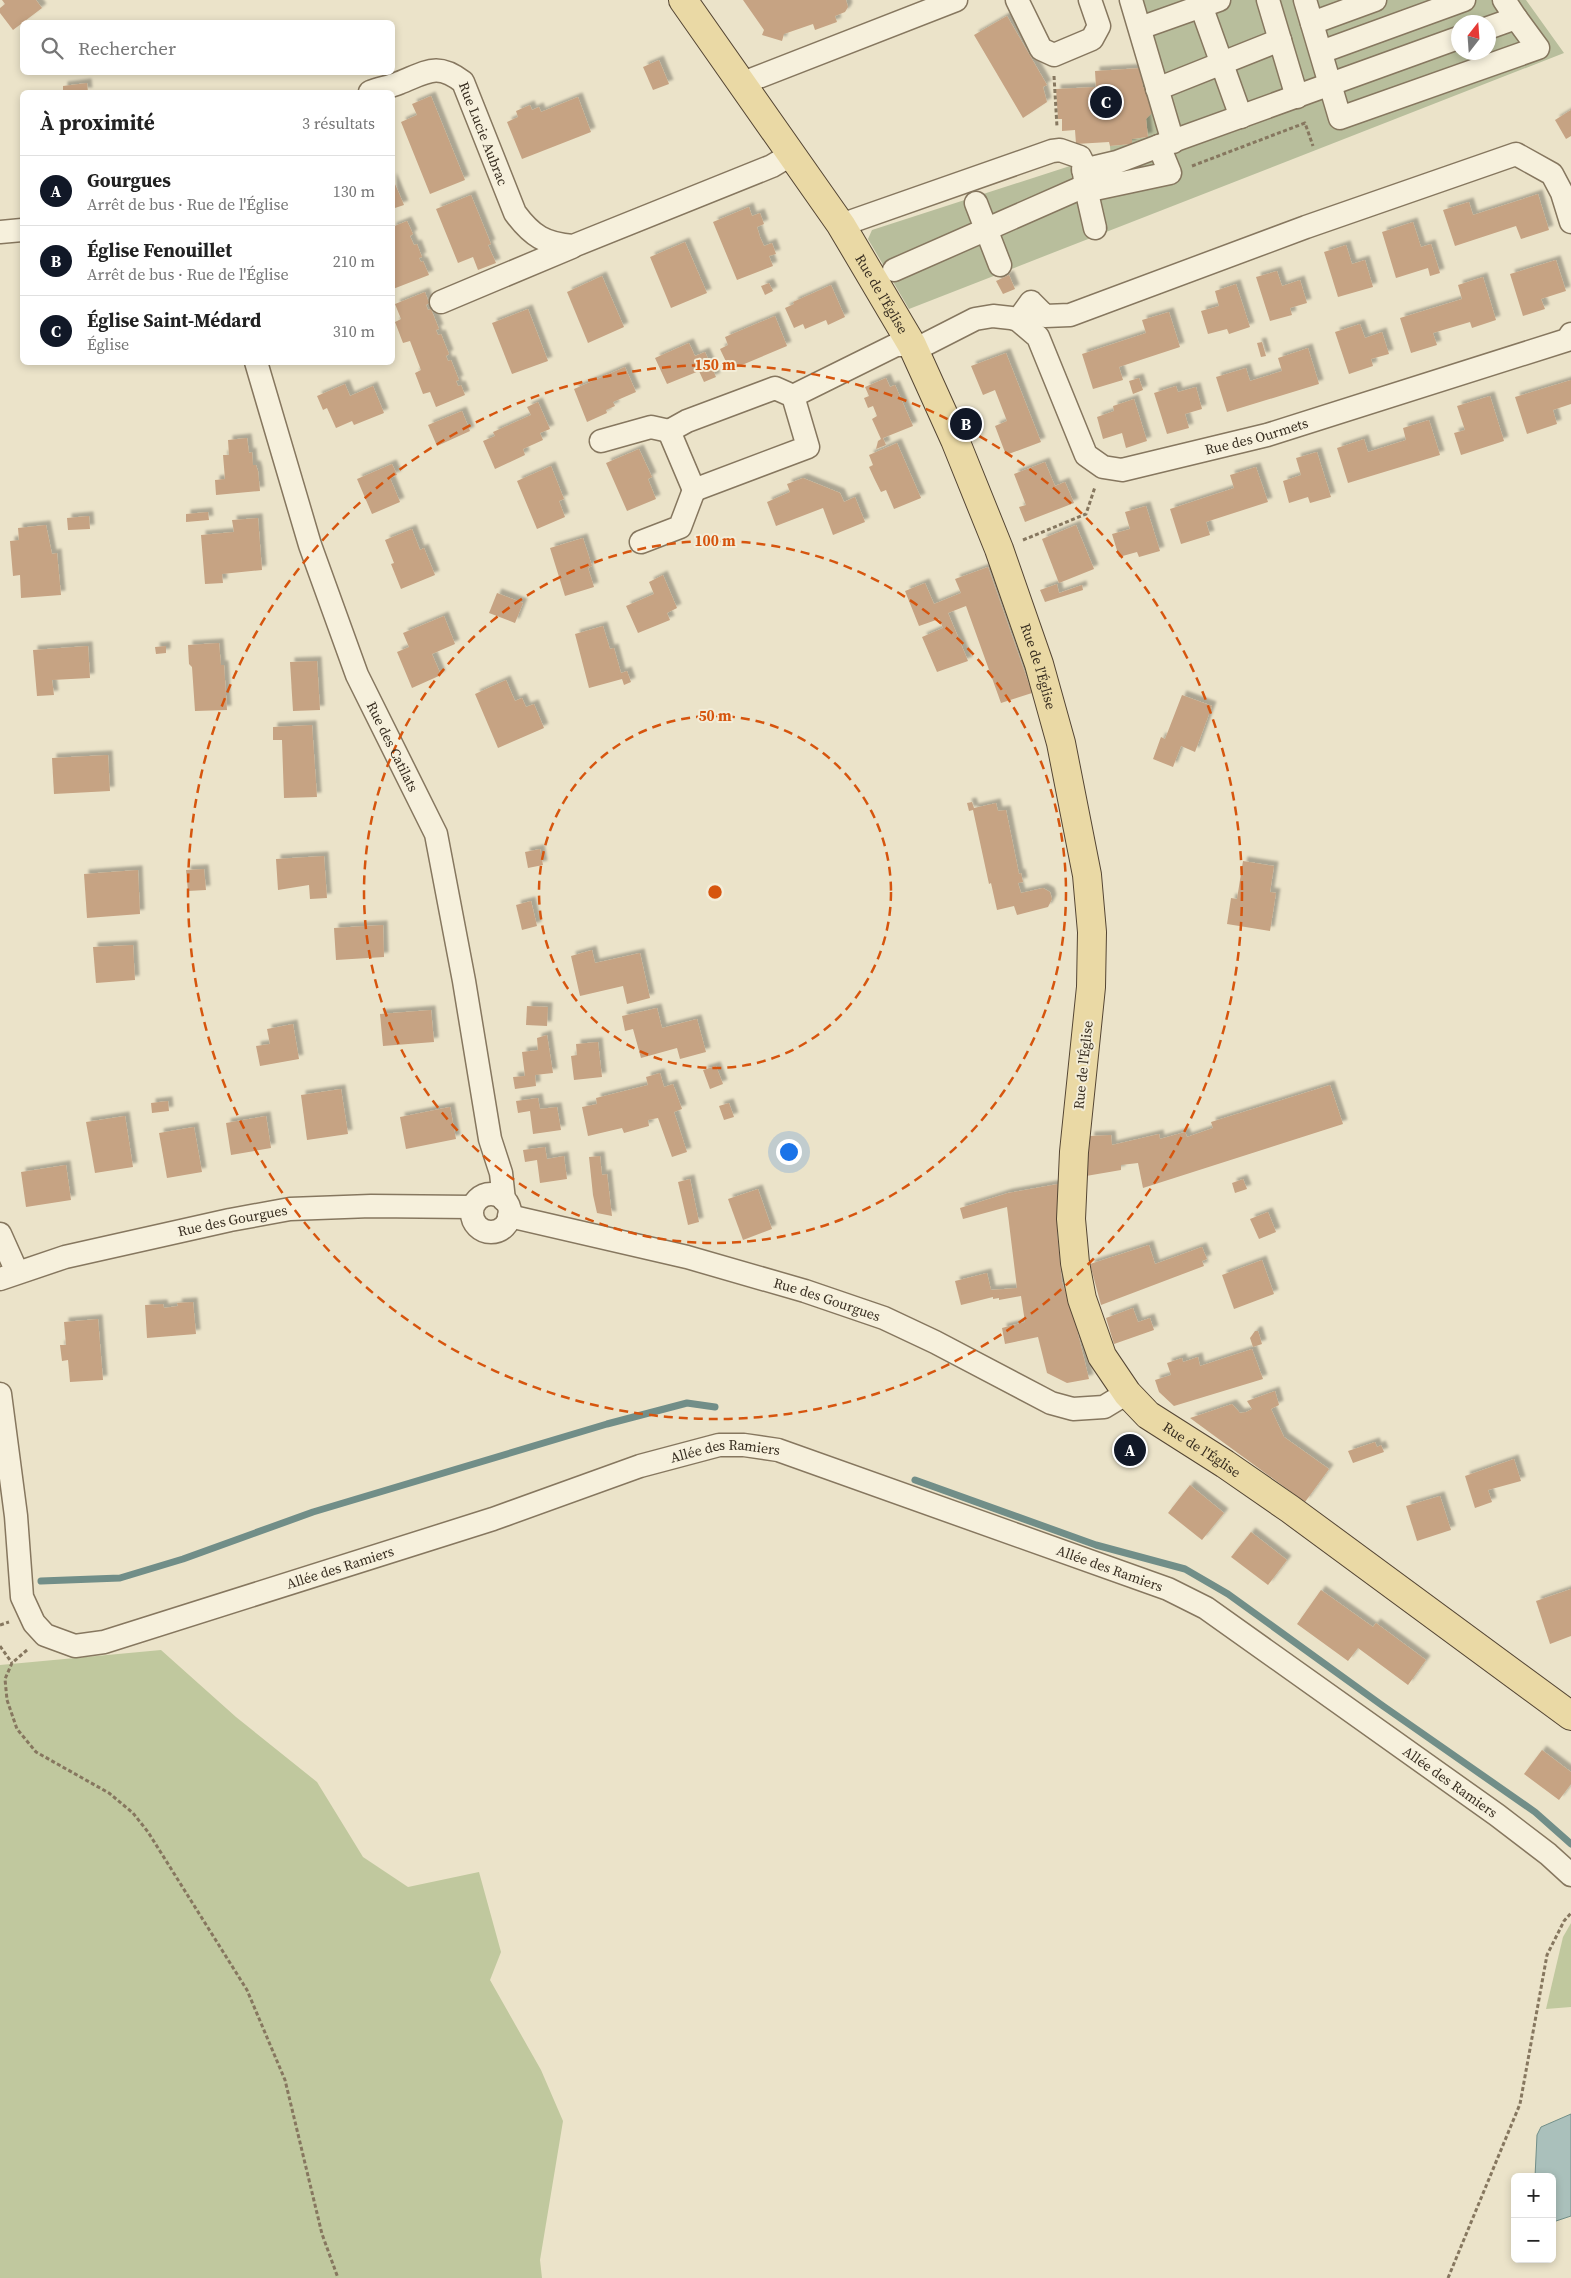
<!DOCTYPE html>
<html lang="fr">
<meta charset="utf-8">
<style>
:root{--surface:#fff;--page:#f6f6f6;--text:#222;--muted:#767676;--line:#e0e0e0;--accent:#111827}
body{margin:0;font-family:"Source Serif 4",serif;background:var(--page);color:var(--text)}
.controls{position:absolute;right:15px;bottom:15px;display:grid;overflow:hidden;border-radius:8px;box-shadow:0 2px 8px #0003}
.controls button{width:45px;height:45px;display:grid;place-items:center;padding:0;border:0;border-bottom:1px solid var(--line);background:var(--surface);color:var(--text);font:25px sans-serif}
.compass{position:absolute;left:1451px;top:15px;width:45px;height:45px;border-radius:50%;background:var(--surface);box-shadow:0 2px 8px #0003;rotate:17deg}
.you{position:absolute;left:788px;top:1151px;width:18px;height:18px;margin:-12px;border:4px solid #fff;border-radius:50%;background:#1a73e8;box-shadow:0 0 0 8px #1a73e833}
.badge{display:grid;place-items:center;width:32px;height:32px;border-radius:50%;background:var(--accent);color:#fff;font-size:16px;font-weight:700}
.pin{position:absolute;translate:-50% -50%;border:2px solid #fff;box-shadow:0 1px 5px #0006}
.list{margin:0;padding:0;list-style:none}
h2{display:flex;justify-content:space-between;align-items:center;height:65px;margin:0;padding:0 20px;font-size:21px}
h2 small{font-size:16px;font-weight:400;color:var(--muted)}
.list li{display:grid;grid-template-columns:32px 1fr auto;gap:15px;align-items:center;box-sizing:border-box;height:70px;padding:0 20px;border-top:1px solid var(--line)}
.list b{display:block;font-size:19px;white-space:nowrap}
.list p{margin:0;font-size:16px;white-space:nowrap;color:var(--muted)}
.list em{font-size:16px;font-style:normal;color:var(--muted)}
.icon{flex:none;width:28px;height:28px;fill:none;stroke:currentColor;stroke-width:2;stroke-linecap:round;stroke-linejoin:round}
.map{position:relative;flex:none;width:1571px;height:2278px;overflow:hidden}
.search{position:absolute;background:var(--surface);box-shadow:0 2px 8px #0003;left:20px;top:20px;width:375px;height:55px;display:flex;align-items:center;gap:12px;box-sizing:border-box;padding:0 18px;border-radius:8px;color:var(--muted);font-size:19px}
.panel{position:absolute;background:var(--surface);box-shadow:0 2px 8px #0003;left:20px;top:90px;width:375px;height:275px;border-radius:8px}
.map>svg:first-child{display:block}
.green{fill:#c0c89e}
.cemetery{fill:#b8be9c;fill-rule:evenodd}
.water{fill:#aac0bb;stroke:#718e88}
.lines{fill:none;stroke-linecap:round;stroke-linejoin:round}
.stream{stroke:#718e88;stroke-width:7}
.building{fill:#c6a383;filter:url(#shadow)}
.minor-casing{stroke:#86775f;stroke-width:25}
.major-casing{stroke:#544533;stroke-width:30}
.path{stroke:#86775f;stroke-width:3;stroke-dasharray:4 2.5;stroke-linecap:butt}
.minor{stroke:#f6f0dc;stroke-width:22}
.major{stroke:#ead9a5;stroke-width:28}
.ring{fill:none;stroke:#d6550e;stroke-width:2.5;stroke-dasharray:9 6}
.labels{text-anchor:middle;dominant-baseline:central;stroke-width:4;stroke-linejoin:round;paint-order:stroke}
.street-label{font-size:14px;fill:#382e21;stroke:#f3edd8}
.centre{fill:#d6550e;stroke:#f3edd8;stroke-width:2.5}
.ring-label{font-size:15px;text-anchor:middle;font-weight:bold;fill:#d6550e;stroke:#f3edd8;stroke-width:4;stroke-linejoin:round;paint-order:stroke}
</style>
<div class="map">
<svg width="1571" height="2278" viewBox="0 0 1571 2278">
<defs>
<filter id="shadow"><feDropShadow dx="4.5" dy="-4.5" stdDeviation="1" flood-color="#0004"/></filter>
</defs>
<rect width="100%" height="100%" fill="#ebe3c9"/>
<g class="green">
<path d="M161,1650l75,67 81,65 46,75 45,30 71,-15 22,80 -11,28 51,90 22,51 -23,139 2,18h-542v-613z"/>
<path d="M1571,1923v84l-25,2 17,-72z"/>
</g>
<path class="cemetery" d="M1123,0h403l38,53 -655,256 -41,-70 4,-9 198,-64 41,-8 -1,-12 22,-2v-5l16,-2 -2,-18 7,-25 -10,-7 -1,-19zM1458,22h30v30h-30z"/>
<path class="water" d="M1571,2114v102l-15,5 -4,-2v-42h-17l2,-42 4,-8z"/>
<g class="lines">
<g class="stream">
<path d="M915,1480l181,65 89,24 43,25 155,112 152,106 36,32"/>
<path d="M41,1581l79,-3 63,-19 130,-47 294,-88 80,-21 28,4"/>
</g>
</g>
<g class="building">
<path d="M2,0h34l6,8 -29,22 -13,-17v-5l5,-4z"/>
<path d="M743,0h103l2,7 -3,5 -10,4 2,6 -22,8 -2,-6 -29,10 -2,7 -20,-6 2,-5z"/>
<path d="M1007,16l40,69 -4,2 4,15 -24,16 -49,-83z"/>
<path d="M659,60l10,24 -16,6 -10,-23z"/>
<path d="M1142,68l1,19 10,7 1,17 -8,8 2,18 -16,2v5l-22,2 -1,-4 -33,2 -1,-14 -13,1v-12h-4l-2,-30 40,-2 -1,-16z"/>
<path d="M87,83l1,9h-25v-6z"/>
<path d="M431,96l34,84 -35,14 -29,-72 16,-7 -5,-11z"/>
<path d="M578,97l13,35 -69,27 -15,-37 11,-5 -2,-6 14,-6 2,5 7,-3 2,5z"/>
<path d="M1571,110v26l-5,3 -11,-19z"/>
<path d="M392,177l12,28 -12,4z"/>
<path d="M1538,194l11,36 -28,9 -5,-13 -61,20 -12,-36 26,-8 4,13z"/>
<path d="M471,195l20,49 -3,1 8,18 -18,7 -5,-13 -15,6 -22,-54z"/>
<path d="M749,207l3,9 8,-3 4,11 -7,3 3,10 4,9 8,-3 4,11 -7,2 4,10 -36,14 -24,-58z"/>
<path d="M407,221l6,13 -3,2 4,9 3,-1 5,13 -3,1 2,4 2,-1 6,14 -36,14 -1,-62z"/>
<path d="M1413,222l8,25 10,-3 9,29 -10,3 -2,-8 -32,10 -14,-46z"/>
<path d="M685,242l22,51 -36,15 -21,-51z"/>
<path d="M1346,245l6,19 13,-4 8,27 -35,10 -14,-45z"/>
<path d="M1556,260l10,31 -25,8 4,10 -22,7 -13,-42z"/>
<path d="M1277,271l5,15 18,-6 7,23 -17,5 2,7 -22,6 -14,-44z"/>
<path d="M1009,275l6,14 -12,5 -7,-13z"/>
<path d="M602,276l22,51 -36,16 -21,-51z"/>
<path d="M1483,277l13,43 -24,8 -2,-6 -37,11 4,12 -26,8 -11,-35 62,-19 -4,-14z"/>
<path d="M769,283l4,8 -8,4 -4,-9z"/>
<path d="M1236,284l14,43 -21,7 -2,-5 -19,5 -7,-23 18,-5 -4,-15z"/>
<path d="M831,285l14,32 -17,8 -2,-5 -21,9 -2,-5 -9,4 -9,-20 9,-4 -1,-2z"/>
<path d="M425,292l4,11 -3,2 2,5 3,-1 8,20 -3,1 2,5 3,-1 8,20 -3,2 2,5 3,-1 8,20 -3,1 2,5 3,-1 4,10 -29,12 -6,-15 -7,2 -8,-21 6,-3 -11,-29 -7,2 -8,-21 6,-3 -6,-15z"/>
<path d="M528,309l20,52 -36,13 -20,-51z"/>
<path d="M1169,312l11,35 -61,20 4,13 -30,9 -11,-35 64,-21 -4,-13z"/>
<path d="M775,316l12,30 -57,24 -10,-21 8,-4 -3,-8z"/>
<path d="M1360,324l5,14 17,-6 7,22 -18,5 2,7 -24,8 -14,-42z"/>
<path d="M1262,342l4,14 -5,1 -4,-14z"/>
<path d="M689,343l6,13 10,-4 11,25 -12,5 -5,-11 -32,13 -12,-26z"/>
<path d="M1308,348l11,36 -92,28 -11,-35 30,-9 4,13 32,-10 -4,-13z"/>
<path d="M1006,353l35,89 -35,13 -11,-29 12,-5 -12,-31 -12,5 -12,-29z"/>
<path d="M625,367l11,25 -23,10 2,4 -9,4 1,3 -20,9 -13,-33z"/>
<path d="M886,378l4,9 5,-2 18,41 -30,12 3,7 -10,4 2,-8 3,-2 -9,-20 5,-3 -4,-10 -5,2 -4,-10 5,-2 -4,-9z"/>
<path d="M1139,378l4,12 -10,4 -4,-13z"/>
<path d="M1571,380v24l-18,6 4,14 -30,10 -12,-37z"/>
<path d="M345,384l5,12 23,-10 11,27 -30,12 -2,-4 -16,7 -9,-20 -4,2 -6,-14z"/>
<path d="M1176,386l2,6 18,-5 6,22 -17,5 4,14 -22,6 -13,-41z"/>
<path d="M1490,396l14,45 -43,14 -7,-22 11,-3 -8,-24z"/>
<path d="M1134,399l13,42 -21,7 -4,-15 -19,6 -6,-22 17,-6 -1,-5z"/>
<path d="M538,402l12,27 -10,4 3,7 -20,9 2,6 -30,14 -12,-28 12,-5 -2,-4 38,-17 -4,-8z"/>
<path d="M462,411l8,20 -33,15 -9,-21z"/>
<path d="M1429,420l11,35 -92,28 -11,-35 27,-9 4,13 38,-12 -3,-12z"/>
<path d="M247,438l2,15 3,-1 1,13h3l2,6 2,20 -44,4 -1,-15 10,-1 -2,-24h6l-1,-15z"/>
<path d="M897,443l24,55 -27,11 -8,-19 -5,2 -7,-14 -5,-11 4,-2 -4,-10z"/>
<path d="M639,449l13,28 -4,2 8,20 -29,12 -21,-48z"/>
<path d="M1317,452l14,45 -21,6 -2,-6 -19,6 -6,-22 18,-6 -5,-17z"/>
<path d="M1045,462l10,24 10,-4 9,21 -49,19 -6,-15 7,-2 -12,-31z"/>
<path d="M392,464l5,11 -7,3 10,24 -28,12 -15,-35z"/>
<path d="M551,466l13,33 -5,2 6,16 -28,12 -20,-48z"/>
<path d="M1256,467l12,35 -62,20 4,13 -29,9 -11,-35 64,-21 -4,-13z"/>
<path d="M803,478l37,15 4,9 11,-5 10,25 -32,13 -10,-27 -47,18 -9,-24 23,-10 -3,-8z"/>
<path d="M1146,506l14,45 -21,6 -2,-5 -18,5 -7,-23 18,-5 -5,-17z"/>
<path d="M208,512l1,8 -23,2v-8z"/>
<path d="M89,516l1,13 -22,1 -1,-12z"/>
<path d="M258,518l4,52 -40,4 1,9 -18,1 -4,-49 33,-3 -2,-12z"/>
<path d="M46,525l6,29 5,-1 4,42 -40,3 -1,-23 -7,1 -3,-35 9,-1 -1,-12z"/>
<path d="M1076,525l18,44 -35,14 -17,-44z"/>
<path d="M412,529l8,21 4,-2 11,27 -34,14 -10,-25 3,-1 -9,-23z"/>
<path d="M583,538l9,28 -4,2 6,19 -29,9 -15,-48z"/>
<path d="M988,567l44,126 -31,10 -35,-97 -18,7 20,48 -31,11 -15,-35 21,-9 -4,-9 -20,7 -14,-35 20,-8 9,21 27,-11 -6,-14z"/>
<path d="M663,575l14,33 -10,5 3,7 -32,13 -12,-27 28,-12 -5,-12z"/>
<path d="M1057,584l2,9 23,-8 1,5 -38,12 -5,-12z"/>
<path d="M497,593l26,10 -8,20 -26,-10z"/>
<path d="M444,616l11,28 -23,10 9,21 -29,13 -15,-36 12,-5 -6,-14z"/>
<path d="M603,626l7,23 4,-1 7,25 6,-2 4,11 -7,3 -2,-6 -33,9 -14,-54z"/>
<path d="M219,643l2,22h3l3,45 -32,1 -3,-44 -3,-3 -1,-19z"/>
<path d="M88,646l2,32 -38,2 2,15 -17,1 -4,-46z"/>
<path d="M166,646v7l-10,1 -1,-7z"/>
<path d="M317,661l3,49 -27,1 -3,-49z"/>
<path d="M506,680l9,21 7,-3 4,9 8,-3 10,24 -46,20 -23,-54z"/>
<path d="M1182,695l30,11 -17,46 -14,-6 -8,21 -20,-8 8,-22 4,2z"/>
<path d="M312,725l5,72 -33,1 -2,-58h-9v-13z"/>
<path d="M108,755l2,36 -56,3 -2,-36z"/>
<path d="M972,802l2,6 22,-5 2,8 8,-1 13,64 2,-1 2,9 -5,1 3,10 22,-5 7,4 2,7 -4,8 -31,8 -3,-9 -17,4 -6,-27 -2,1 -16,-74 -4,1 -2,-8z"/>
<path d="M540,849l3,16 -15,3 -3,-16z"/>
<path d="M324,856l3,42 -17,1 -1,-14 -31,5 -2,-31z"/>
<path d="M1243,861l31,5 -4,26 6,1 -6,38 -43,-7 4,-26 6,1z"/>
<path d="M204,869l2,21 -18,1 -2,-21z"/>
<path d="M138,870l2,44 -53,4 -3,-44z"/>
<path d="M531,901l6,25 -15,4 -6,-25z"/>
<path d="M383,925l1,32 -48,3 -2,-32z"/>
<path d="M133,945l2,35 -39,3 -3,-36z"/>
<path d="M592,950l3,13 45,-10 10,45 -23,6 -4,-18 -43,10 -9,-40z"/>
<path d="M527,1006l21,1 -1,19 -21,-1z"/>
<path d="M657,1008l5,20 35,-9 9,33 -26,7 -3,-11 -36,10 -8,-29 -8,2 -3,-15z"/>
<path d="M431,1010l3,32 -51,4 -3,-32z"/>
<path d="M293,1024l6,35 -39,7 -4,-20 14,-2 -3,-15z"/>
<path d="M547,1035l6,38 -18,2 1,11 -21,3 -2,-12 12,-1 -3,-24 16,-2 -1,-12z"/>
<path d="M598,1042l4,35 -28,3 -3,-24 6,-1 -1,-11z"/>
<path d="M716,1066l7,18 -13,5 -7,-19z"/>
<path d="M660,1073l4,14 9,-3 9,25 -8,3 13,40 -15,5 -14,-39 -10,2 1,6 -25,7 -2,-5 -34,8 -6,-29 15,-3 -1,-6 52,-13 -2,-8z"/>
<path d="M1330,1085l13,39 -200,64 -5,-25 -17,2v5l-35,6 4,-40 21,-1 1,10 47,-11 1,5 25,-7 2,5 26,-9 -2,-6z"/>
<path d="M341,1089l7,45 -41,6 -6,-45z"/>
<path d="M538,1098l2,11 17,-2 4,23 -28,4 -3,-23 -12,2 -2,-12z"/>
<path d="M168,1101l1,10 -17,2 -1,-10z"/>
<path d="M729,1103l5,14 -10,3 -5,-14z"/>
<path d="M450,1107l6,32 -50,10 -6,-32z"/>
<path d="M125,1116l8,51 -38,6 -9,-51z"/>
<path d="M266,1116l5,32 -40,7 -5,-32z"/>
<path d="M194,1127l8,45 -35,6 -8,-45z"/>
<path d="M545,1147l2,12 17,-3 3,23 -27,4 -3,-23 -12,2 -2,-12z"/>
<path d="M600,1156l2,19 5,-1 5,42 -15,-3 -4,-18 -4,-38z"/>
<path d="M66,1165l5,35 -45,7 -5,-35z"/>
<path d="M690,1179l9,43 -11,3 -10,-43z"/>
<path d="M1243,1179l4,10 -12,4 -3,-10z"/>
<path d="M1058,1184l-1,48 5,50 11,31 16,66 -22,4 -20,-10 -9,-36 -33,7 -3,-16 23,-6 -4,-26 -22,4v-2l-6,1v-2l-32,8 -6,-24 32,-8 4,17 26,-2 -10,-81 -44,12 -3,-11 48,-15z"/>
<path d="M758,1189l14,40 -29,11 -15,-41z"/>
<path d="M1268,1212l8,20 -17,7 -9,-20z"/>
<path d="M1149,1245l6,19 47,-17 5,12 -5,2 2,5 -103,39 -11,-41z"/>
<path d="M1262,1260l12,34 -40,15 -12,-34z"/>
<path d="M193,1302l3,32 -49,4 -2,-33 18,-1 1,4 14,-2 -1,-3z"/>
<path d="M1133,1308l5,14 12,-4 4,12 -40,14 -8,-26z"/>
<path d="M98,1319l5,61 -33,2 -2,-22 -6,1 -2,-16h6l-2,-23z"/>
<path d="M1255,1331h3l4,13 -9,3 -3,-9z"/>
<path d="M1252,1349l11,30 -89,27 -15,-14 -4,-12 16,-5 -4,-12 15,-5 1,4 15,-5 2,9z"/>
<path d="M1275,1391l4,14 -8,4 13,28 45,32 -24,33 -115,-84 42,-14 8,9 6,-1 6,-3 -5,-8z"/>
<path d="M1375,1442l2,5 4,-2 3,7 -31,11 -5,-12z"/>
<path d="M1514,1459l7,22 -33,9 4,12 -17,6 -10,-32z"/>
<path d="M1190,1485l34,28 -22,27 -34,-27z"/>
<path d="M1440,1496l11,34 -34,11 -11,-35z"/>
<path d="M1251,1532l36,28 -19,25 -37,-28z"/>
<path d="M1571,1589v47l-21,8 -14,-43z"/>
<path d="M1321,1590l52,37 3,-4 50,37 -18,25 -50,-37 -10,13 -51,-37z"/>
<path d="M1542,1750l29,22v12l-12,16 -35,-26z"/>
</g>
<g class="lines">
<g class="minor-casing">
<g id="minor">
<path d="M1017,0l24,49 13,6 38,-16 7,-13 -9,-26"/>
<path d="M1131,0l42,142"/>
<path d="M1199,0l42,117"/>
<path d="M1268,0l29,97"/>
<path d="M1305,0l35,118 198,-70 -22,-30"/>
<path d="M1312,23l63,-23"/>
<path d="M1140,28l79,-28"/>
<path d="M1488,28l28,-10 -12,-18"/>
<path d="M1321,52l143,-52"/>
<path d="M743,83l213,-83"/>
<path d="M1157,89l123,-49"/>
<path id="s1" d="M370,92c10,-4 20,-5 29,-9 28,-11 38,-21 64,-1l52,131c17,23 30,31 58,33l199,-80 20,-12"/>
<path d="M1159,146l299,-108"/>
<path d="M1083,170l34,-8 42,-16 11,27 -80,17"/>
<path d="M1087,193l8,35"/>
<path d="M976,203l24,62"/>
<path d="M841,225l211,-74 8,-1 20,7 3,6 2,18"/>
<path d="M0,232l22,-2"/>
<path d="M894,270l184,-81"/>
<path d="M441,302l131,-55"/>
<path d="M1018,320l13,-18 14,14 25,-1 236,-88 210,-73 36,20 10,19 9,29"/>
<path id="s2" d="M256,362l54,183 47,130 79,159 28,147 26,158 11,34 3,27"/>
<path id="s3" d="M793,396l103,-51h28l51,-26 18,-3 18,2 7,2 20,17 48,118 17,12 19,3 145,-35 300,-95 4,-6"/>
<path d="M669,431l18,-10 88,-33 18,8 15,51 -114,43"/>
<path d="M669,431l25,59"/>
<path d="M601,441l50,-14 18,4"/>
<path d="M641,542l39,-15 14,-37"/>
<circle cx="491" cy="1213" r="19"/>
<path id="s4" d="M509,1216l178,41 118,34 79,27 51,24 116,61 22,6 31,-2 23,-14"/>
<path d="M0,1234l17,38"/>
<path id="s5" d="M0,1279l65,-22 165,-37 60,-11 81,-3 101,1"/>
<path id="s6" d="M0,1394l16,122 6,81 12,26 11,12 30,11 29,-4 389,-123 147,-53 79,-21h25l34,5 390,139 38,19 291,207 51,39 23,21"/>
</g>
</g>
<g class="major-casing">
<g id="major">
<path id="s7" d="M683,0l158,225 71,120 43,95 44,109 40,115 22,79 26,132 5,57 -1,55 -17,165 -3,67 4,44 7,36 20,57 25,37 21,22 77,49 65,45 281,207"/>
</g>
</g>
<g class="path">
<path d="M1054,76l3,51"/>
<path d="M1192,166l113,-43 8,23"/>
<path d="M1023,540l63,-26 9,-27"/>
<path d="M0,1625l9,-3"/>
<path d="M0,1646l12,17"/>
<path d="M27,1650l-15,13 -7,16 2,21 10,29 19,23 73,41 24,20 15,19 99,158 38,90 37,154 16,44"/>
<path d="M1448,2278l72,-174 27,-149 17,-34 7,-8"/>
</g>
<use href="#minor" class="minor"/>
<use href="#major" class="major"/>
</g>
<g class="ring">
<circle cx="715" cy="892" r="176"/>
<circle cx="715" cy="892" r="351"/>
<circle cx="715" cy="892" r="527"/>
</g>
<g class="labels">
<g class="street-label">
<text stroke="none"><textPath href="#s1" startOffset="155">Rue Lucie Aubrac</textPath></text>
<text stroke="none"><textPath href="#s7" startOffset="355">Rue de l'Église</textPath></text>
<text stroke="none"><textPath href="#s3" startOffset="576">Rue des Ourmets</textPath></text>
<text stroke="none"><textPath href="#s7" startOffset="760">Rue de l'Église</textPath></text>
<text stroke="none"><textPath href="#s2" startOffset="409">Rue des Catilats</textPath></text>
<text transform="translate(1083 1065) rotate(-84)">Rue de l'Église</text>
<text stroke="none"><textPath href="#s5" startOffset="240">Rue des Gourgues</textPath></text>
<text stroke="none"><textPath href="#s4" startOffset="329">Rue des Gourgues</textPath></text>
<text stroke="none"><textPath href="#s7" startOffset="1600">Rue de l'Église</textPath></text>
<text stroke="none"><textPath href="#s6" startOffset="962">Allée des Ramiers</textPath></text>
<text stroke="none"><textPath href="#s6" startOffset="558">Allée des Ramiers</textPath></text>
<text stroke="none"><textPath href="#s6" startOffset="1368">Allée des Ramiers</textPath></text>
<text stroke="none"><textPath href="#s6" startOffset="1772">Allée des Ramiers</textPath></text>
</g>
</g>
<circle cx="715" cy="892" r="8" class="centre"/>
<g class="ring-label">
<text x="715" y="370">150 m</text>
<text x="715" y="546">100 m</text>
<text x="715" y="721">50 m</text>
</g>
</svg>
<div class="controls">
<button>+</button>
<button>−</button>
</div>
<svg class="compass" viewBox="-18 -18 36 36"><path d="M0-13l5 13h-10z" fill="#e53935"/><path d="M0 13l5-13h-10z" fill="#767676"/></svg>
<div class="you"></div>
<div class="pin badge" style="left:1130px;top:1450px">A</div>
<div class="pin badge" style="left:966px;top:424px">B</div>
<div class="pin badge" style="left:1106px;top:102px">C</div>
<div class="search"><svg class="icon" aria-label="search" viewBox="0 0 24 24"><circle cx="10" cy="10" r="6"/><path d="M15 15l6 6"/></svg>Rechercher</div>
<section class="panel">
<h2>À proximité<small>3 résultats</small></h2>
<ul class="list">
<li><span class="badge">A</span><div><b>Gourgues</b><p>Arrêt de bus · Rue de l'Église</p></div><em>130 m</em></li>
<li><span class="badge">B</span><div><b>Église Fenouillet</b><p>Arrêt de bus · Rue de l'Église</p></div><em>210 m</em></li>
<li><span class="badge">C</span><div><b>Église Saint-Médard</b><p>Église</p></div><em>310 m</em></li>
</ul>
</section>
</div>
